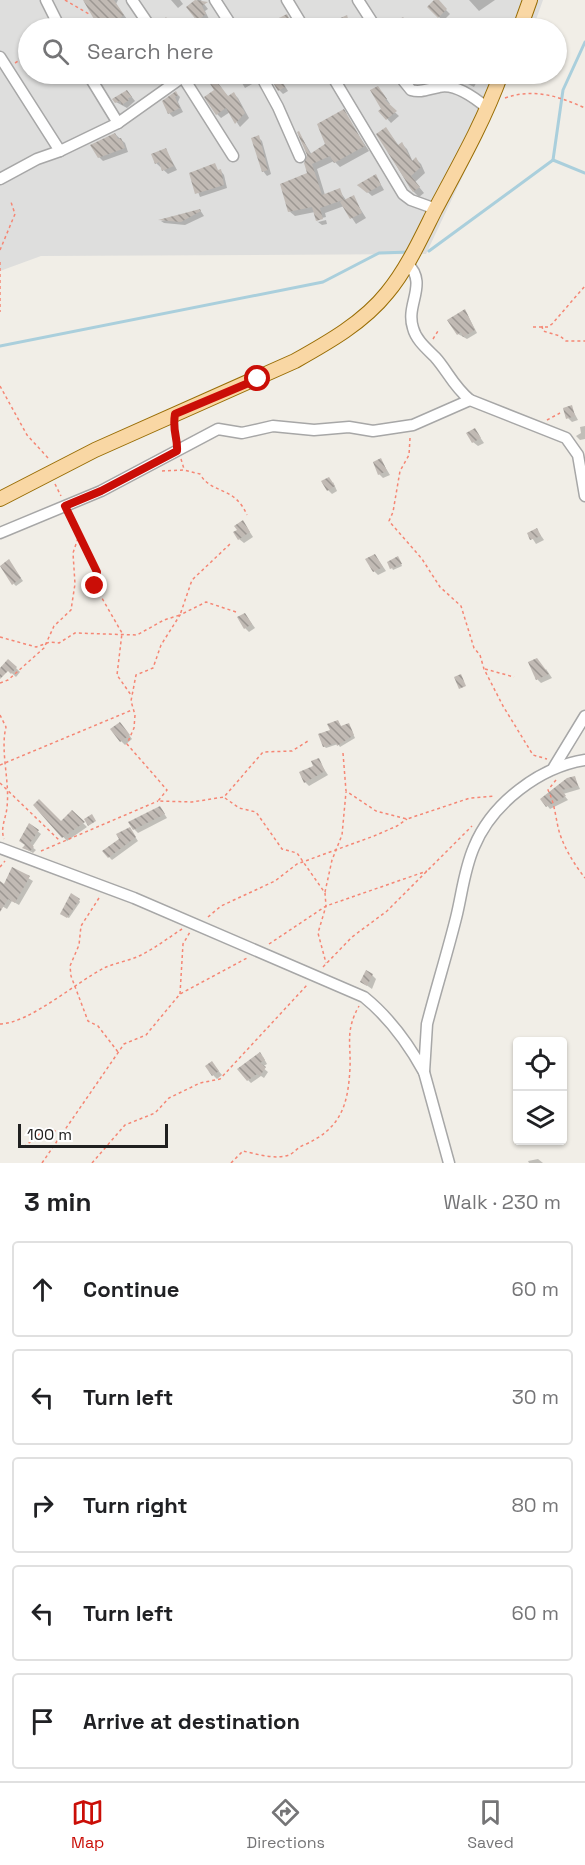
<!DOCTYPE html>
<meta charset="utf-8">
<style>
:root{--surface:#fff;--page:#f2f2f2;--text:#202124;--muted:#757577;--line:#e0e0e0;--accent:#ca0e07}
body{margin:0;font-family:"Space Grotesk",sans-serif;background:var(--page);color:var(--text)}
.controls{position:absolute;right:18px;bottom:18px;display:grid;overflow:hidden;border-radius:6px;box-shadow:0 2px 4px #0004}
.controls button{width:54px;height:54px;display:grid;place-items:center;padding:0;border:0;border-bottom:2px solid var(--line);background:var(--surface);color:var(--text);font:30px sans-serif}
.scale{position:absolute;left:18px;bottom:15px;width:150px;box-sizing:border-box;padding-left:6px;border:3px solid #202020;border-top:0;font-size:16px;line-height:21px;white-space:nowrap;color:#202020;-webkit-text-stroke:4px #fff;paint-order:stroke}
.stop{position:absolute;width:18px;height:18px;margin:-14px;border:4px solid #ca0e07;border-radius:50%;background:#fff}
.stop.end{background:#ca0e07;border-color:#fff;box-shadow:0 2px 6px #0008}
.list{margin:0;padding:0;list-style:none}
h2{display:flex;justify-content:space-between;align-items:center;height:78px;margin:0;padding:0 24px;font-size:26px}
h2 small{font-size:20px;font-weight:400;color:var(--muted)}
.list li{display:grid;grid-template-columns:39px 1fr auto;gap:18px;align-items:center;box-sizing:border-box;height:96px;margin:0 12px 12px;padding:0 12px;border:2px solid var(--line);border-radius:6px}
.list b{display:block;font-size:22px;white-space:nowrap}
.list em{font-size:20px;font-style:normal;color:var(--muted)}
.icon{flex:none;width:33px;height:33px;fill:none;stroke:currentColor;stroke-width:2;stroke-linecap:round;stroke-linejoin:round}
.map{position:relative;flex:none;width:585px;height:1163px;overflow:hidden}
.search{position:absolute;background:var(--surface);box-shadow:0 2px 4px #0004;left:18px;right:18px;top:18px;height:66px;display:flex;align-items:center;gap:15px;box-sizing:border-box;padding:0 21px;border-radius:33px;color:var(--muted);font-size:22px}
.sheet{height:618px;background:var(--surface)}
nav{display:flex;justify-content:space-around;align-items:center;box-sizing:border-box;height:84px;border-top:2px solid var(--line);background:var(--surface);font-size:16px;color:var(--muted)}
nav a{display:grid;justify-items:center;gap:3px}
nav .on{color:var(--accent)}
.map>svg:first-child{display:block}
.residential{fill:#dededd}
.shadow{fill:#0003}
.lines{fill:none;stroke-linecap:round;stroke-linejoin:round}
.stream{stroke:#aacfdc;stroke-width:3}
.building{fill:url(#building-back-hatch)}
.minor-casing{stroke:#a7a7a7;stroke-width:13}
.major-casing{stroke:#986d05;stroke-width:16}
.path{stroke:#f58674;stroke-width:1.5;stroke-dasharray:3 3;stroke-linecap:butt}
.minor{stroke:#fff;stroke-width:10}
.major{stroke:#f9d7a4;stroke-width:14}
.route{stroke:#ca0e07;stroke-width:8}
</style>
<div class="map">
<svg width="585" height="1163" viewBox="0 0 585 1163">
<defs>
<pattern id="building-back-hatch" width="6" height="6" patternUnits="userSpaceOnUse" patternTransform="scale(1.5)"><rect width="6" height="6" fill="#c1bab4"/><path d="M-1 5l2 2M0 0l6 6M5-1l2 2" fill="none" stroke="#9c9792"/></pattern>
</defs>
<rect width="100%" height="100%" fill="#f1eee7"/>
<path class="residential" d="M0,0h543l-10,28h-505v46h483l-85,180 -385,2 -41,15z"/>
<g class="shadow">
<path d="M84,0h34l-2,4 11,15 -6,4 3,5h-23z"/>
<path d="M171,0h9l3,4 -5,4z"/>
<path d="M198,0h3l7,9 -3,2 4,8 -7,5 -14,-17z"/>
<path d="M436,0l14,14 -7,7 -14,-14z"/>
<path d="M469,0h26l-16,11z"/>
<path d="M346,17l6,9 -14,2 -4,-6z"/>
<path d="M263,23l5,5h-12z"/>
<path d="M206,74h4l19,24 5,-4 4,4 11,20 -9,9 -10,-15 -9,6 -4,-4 -1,-23z"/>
<path d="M229,74h20l5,9 -9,5 -8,-13z"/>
<path d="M270,74l8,1 10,16 -5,3 -4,-4z"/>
<path d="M409,74h18l-8,10z"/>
<path d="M461,74h20l-7,13 -16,-8z"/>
<path d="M382,92l8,12 -3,1 12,11 -8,7 -11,-12 3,-2z"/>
<path d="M176,93l4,4 -2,5 5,10 -10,5 -4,-4z"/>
<path d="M131,96l4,5 -8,7 -11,-6z"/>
<path d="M343,111l26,40 -29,16 -6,-6 -17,8 8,26 14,-5 7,10 7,-3 13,21 -10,6 -12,-18 -19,7 1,4 -8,2v3l-3,-10 -20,4 -6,-5 19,-38 1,-19 -10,-21 13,22 15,-11z"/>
<path d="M386,129l13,17 3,-2 5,5 6,13 3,-3 5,5 4,9 -10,9 9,11 -5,4 -9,-9 -32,-53z"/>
<path d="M115,134l10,9 3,9 -25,9 -4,-4z"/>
<path d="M258,137l4,4 9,33 -4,2 -4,-5z"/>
<path d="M166,150l11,20 -9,4 -12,-11z"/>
<path d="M215,165l4,13 2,-7 3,4 3,13 -27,9 -9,-23z"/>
<path d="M376,176l8,14 -12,6 -12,-11z"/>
<path d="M200,210l4,6 -19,9 -21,-2 -3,-2z"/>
<path d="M326,220l1,4 -5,1 -4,-3z"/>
<path d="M467,314l10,19 -10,6 -9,-5z"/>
<path d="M571,407l7,13 -6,2 -4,-4z"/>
<path d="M585,426v13l-5,1 -4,-4 5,-3 -1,-6z"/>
<path d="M475,430l9,13 -6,3 -5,-4z"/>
<path d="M381,460l9,15 -7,3 -4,-4z"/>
<path d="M333,482l4,9 -5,3 -4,-4z"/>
<path d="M246,526l7,11 -9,6 -5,-4z"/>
<path d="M537,530l7,10 -8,4 -7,-11z"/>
<path d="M375,555l11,16 -8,4 -4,-4z"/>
<path d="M399,560l3,6 -9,4 -1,-2z"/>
<path d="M11,564l12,17 -7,5 -2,-2z"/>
<path d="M245,614l10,14 -6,4 -4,-4z"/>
<path d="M4,666l12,2 4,4 -4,5z"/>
<path d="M546,669l6,9 -11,5 -4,-4z"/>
<path d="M338,721l4,7 7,-3 6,13 -15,9 -2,-3 -12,4 -2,-2z"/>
<path d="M124,728l8,11 -7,6 -4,-4z"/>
<path d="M318,760l10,15 -19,11 -4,-4z"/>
<path d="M575,778l5,11 -17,5 5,6 -18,9 -8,-10z"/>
<path d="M35,805l26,18 11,-11 15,15 -20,14z"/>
<path d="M160,807l7,11 -29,15 -4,-4z"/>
<path d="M30,825l11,9 -9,13 4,3 -3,3 -9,-5z"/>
<path d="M132,832l6,9 -26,19 -3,-3 12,-18z"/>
<path d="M13,869l20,12 -14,24 -7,-4 -5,8 -7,-4v-22l4,4z"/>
<path d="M79,900l1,2 -11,16 -6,-3z"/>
<path d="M372,975l4,4 -4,10 -10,-7z"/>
<path d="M263,1057l4,7 -5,3 6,5 -4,6 -3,-2 -10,7 -3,-3z"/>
<path d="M212,1063l10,12 -5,4 -4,-4z"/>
<path d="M538,1159l5,4h-14l-1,-2z"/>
</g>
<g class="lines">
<g class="stream">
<path d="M553,160l10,-70 22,-48"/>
<path d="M429,251l124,-91 32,13"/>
<path d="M0,346l323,-64 56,-29 31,-1"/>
</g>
</g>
<g class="building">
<path d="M83,0h31l10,15 -5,4 5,9h-25z"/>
<path d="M195,0l13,2 -6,4 4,8 -9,7 -11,-14z"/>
<path d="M434,0h5l8,9 -9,9 -11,-11z"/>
<path d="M287,14l7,14h-13l-2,-10z"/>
<path d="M347,15l2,7 -13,6 -4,-6z"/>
<path d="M166,17l8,11h-16v-3z"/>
<path d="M403,17l6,11h-9l-4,-7z"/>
<path d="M204,74h7l17,22 6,-4 11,21 -10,11 -9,-16 -10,7 -12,-18 10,-7z"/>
<path d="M234,74h19v3l-13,7z"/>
<path d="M268,74h9l8,13 -7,4z"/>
<path d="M444,74h31l-6,10z"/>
<path d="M378,86l9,13 -2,1 12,11 -11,9 -8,-9 3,-2 -11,-19z"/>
<path d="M127,90l5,7 -4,1 1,2 -7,5 -2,-4 -5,2 -3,-4z"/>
<path d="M176,91l2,4 -3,2 5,11 -12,6 -6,-13z"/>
<path d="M344,109l21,37 -31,17 -4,-7 -18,8 10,31 18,-7 4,12 10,-5 8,18 -12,6 -10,-17 3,-2 -23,8 3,11 -7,2 -4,-14 -24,5 -8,-28 27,-11 -3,-10 3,-8 -10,-23 2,-1 11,23 15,-10 -8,-20z"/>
<path d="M386,127l12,18 4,-3 10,19 4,-4 5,10 -10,9 9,11 -7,5 -37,-58z"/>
<path d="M115,133l3,6 3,-1 4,10 -27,10 -8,-13z"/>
<path d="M259,135l9,35 -6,2 -11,-34z"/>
<path d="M166,148l8,18 -12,5 -3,-9 -4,2 -4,-10z"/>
<path d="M215,163l3,7 3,-1 3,16 -29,9 -6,-21z"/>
<path d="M376,174l5,11 -14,8 -10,-8z"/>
<path d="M200,209l1,2 -20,11 -23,-2z"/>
<path d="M465,309l10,21 -12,7 -2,-5 -4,3 -10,-15z"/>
<path d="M572,405l3,11 -9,3 -3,-11z"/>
<path d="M475,428l6,10 -9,5 -6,-10z"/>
<path d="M381,458l6,13 -9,4 -5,-13z"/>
<path d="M329,477l6,9 -8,5 -6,-10z"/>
<path d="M243,520l7,12 -12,8 -5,-8 4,-2 -3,-4z"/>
<path d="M537,528l4,8 -11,4 -3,-7z"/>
<path d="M375,554l8,13 -10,5 -8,-13z"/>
<path d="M398,556l4,8 -12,5 -3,-7z"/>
<path d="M9,559l12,19 -9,7 -12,-19z"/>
<path d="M245,613l7,11 -8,5 -7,-12z"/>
<path d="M537,658l12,16 -13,6 -8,-18z"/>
<path d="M8,659l9,8 -6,7 -3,-3 -8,8v-11z"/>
<path d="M461,674l5,12 -7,3 -5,-12z"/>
<path d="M338,720l3,6 8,-3 5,12 -17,11 -1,-3 -13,4 -5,-13 12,-4 -3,-6z"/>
<path d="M120,722l10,13 -10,7 -10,-13z"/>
<path d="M319,758l6,13 -21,12 -5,-11 14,-6 -2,-5z"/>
<path d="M575,776l3,10 -16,4 4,6 -20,11 -6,-8 27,-21z"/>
<path d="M39,799l22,22 11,-11 13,12 -23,16 -29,-33z"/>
<path d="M160,806l5,8 -32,16 -5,-8z"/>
<path d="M92,814l4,7 -8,5 -4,-7z"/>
<path d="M29,823l10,7 -9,13 4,4 -4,4 -8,-3 3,-3 -6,-4z"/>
<path d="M130,827l6,10 -28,21 -6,-7 17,-12 -3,-5z"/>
<path d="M12,867l18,9 -15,27 -7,-4 -8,13v-31l4,3z"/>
<path d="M71,893l9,6 -13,19 -7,-4z"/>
<path d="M366,970l7,4 -6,12 -7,-4z"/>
<path d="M260,1052l5,8 -5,3 6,4 -6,9 -3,-2 -10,7 -10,-12z"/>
<path d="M212,1061l7,10 -7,5 -7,-10z"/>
</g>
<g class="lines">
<g class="minor-casing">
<g id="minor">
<path d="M46,0l14,28"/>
<path d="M132,0l19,28"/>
<path d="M215,0l18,28"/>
<path d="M287,0l17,28"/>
<path d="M358,0l18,28"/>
<path d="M0,57l60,94"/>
<path d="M88,74l30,49"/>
<path d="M181,74l52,82"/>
<path d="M260,74l18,33 22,50"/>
<path d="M331,74l72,120 8,6 25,9"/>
<path d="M398,74l13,16c10,3 17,-1 28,-3 16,-4 36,11 48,21"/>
<path d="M0,179l37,-20 23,-8 58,-28 69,-49"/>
<path d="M407,263c22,21 -2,41 6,65 3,12 14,21 22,29 12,13 18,29 35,43l96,38 12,17 7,41"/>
<path d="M0,533l101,-42 117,-62 24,4 31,-7 41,4 35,-3 24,4 40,-6 57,-25"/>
<path d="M554,767l31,-51"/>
<path d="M0,848l134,50 230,99c26,21 44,46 60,75"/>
<path d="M449,1163l-25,-91 3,-48c9,-35 20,-70 29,-106 6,-24 8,-48 18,-71 18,-44 66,-80 111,-87"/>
</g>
</g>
<g class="major-casing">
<g id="major">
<path d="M520,28l10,-28"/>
<path d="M0,499l95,-49 200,-89c32,-18 68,-38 92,-68 20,-24 34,-55 48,-83 24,-45 49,-89 66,-136"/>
</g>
</g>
<g class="path">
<path d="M65,0l24,14"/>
<path d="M15,63l13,-8"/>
<path d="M505,98c29,-10 53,-2 80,10"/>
<path d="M0,250l15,-36 -4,-12"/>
<path d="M0,262v50"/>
<path d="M542,326l1,5 17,5 6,5h19"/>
<path d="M533,327h15l4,-3 33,-38"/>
<path d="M433,339l5,-8"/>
<path d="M0,386l27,49 22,24"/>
<path d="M547,420l13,-7"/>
<path d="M173,429l2,9"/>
<path d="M410,438l-1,17 -9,16 -7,41 -4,9 33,38 18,28 21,19 13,42 6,7 4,14 19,37 30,49 14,4"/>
<path d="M181,459l3,10"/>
<path d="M162,471l22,-1 16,4c12,21 34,11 47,41"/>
<path d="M55,484l6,12"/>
<path d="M70,517l27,55 -2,14 27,47 -5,42 14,20"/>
<path d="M236,612l-30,-10 -26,13 -19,30 -8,23 -17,7 -5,26 4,14 -1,13 -7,16 40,46 -9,11 34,1 32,-5 39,-45 29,-1 16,-10"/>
<path d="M0,637l36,10 14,-5 9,1 16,-10 62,2 27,-15 16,-5 12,-35 38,-36"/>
<path d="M485,669l29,8"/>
<path d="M0,683l8,-3 36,-32 10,-22 17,-16 4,-26 -2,-31 6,-18"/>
<path d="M0,715l6,12c-6,24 4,54 1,80 -1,12 -7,20 -3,32"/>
<path d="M343,753l3,38 30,20 31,8 63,-21 25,-2"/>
<path d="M0,765l132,-55"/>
<path d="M556,780l-8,10c6,12 7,23 10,37 4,18 16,37 27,51"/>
<path d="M0,783l60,58"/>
<path d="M225,798l14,10 17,4 26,37 15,4 28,40 1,13 -8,27 8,30"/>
<path d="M41,851l117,-50"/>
<path d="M0,867l5,-6"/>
<path d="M325,892l7,-32 10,-25 4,-43"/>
<path d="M99,898l-18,28 -2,19 -9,21 1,10 17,45 10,5 20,26"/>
<path d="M208,917l13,-11 54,-25 22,-17 77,-28 23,-10 10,-7"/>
<path d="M269,944l57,-38 101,-35"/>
<path d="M323,967l29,-30 35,-26 85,-85"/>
<path d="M180,994l3,-50 7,-12"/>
<path d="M0,1024c30,-1 75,-41 104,-56 11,-5 24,-7 35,-12 15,-7 29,-18 43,-27"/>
<path d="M24,1147l23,-19 14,5"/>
<path d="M42,1163l82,-119 22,-9 34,-41 67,-36"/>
<path d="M92,1163l33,-38 30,-12 14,-15 31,-15 20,-4 88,-95"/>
<path d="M231,1163l12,-12c13,3 33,9 46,4 5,-2 9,-8 15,-10 36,-16 44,-38 46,-77 1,-25 -5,-37 9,-62"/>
</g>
<use href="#minor" class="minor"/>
<use href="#major" class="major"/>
</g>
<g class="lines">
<path class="route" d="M95,586l2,-14 -32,-66 36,-15 76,-40c1,-14 -5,-19 -2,-37l83,-35"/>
</g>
</svg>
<div class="controls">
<button><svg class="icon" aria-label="locate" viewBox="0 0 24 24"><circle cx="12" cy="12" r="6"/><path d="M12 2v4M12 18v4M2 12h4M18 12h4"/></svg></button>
<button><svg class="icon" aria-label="layers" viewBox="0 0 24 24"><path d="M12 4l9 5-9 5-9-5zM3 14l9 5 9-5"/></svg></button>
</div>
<div class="scale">100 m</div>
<div class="stop" style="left:258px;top:379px"></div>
<div class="stop end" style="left:95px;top:586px"></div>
<div class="search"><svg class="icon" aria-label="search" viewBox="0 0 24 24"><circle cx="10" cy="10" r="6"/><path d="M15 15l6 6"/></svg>Search here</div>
</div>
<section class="sheet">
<h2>3 min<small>Walk · 230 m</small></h2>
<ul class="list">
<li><svg class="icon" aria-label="ahead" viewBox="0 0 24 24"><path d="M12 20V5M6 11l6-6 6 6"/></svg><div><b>Continue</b></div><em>60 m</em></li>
<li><svg class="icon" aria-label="left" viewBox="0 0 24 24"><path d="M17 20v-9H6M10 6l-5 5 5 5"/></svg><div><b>Turn left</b></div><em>30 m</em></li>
<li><svg class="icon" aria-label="right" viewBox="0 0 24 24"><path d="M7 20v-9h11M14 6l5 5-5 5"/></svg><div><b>Turn right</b></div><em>80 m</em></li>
<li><svg class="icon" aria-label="left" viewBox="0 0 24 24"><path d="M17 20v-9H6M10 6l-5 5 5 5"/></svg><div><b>Turn left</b></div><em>60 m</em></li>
<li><svg class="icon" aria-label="arrive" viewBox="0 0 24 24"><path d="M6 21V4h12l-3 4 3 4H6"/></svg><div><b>Arrive at destination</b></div></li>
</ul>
</section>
<nav>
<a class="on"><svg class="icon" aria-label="map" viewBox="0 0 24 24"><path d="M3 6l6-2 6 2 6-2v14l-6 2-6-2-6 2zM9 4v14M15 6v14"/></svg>Map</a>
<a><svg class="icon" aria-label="directions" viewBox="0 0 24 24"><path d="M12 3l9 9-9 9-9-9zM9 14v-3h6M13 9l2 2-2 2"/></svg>Directions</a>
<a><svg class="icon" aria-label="saved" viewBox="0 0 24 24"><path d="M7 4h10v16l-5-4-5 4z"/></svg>Saved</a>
</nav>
